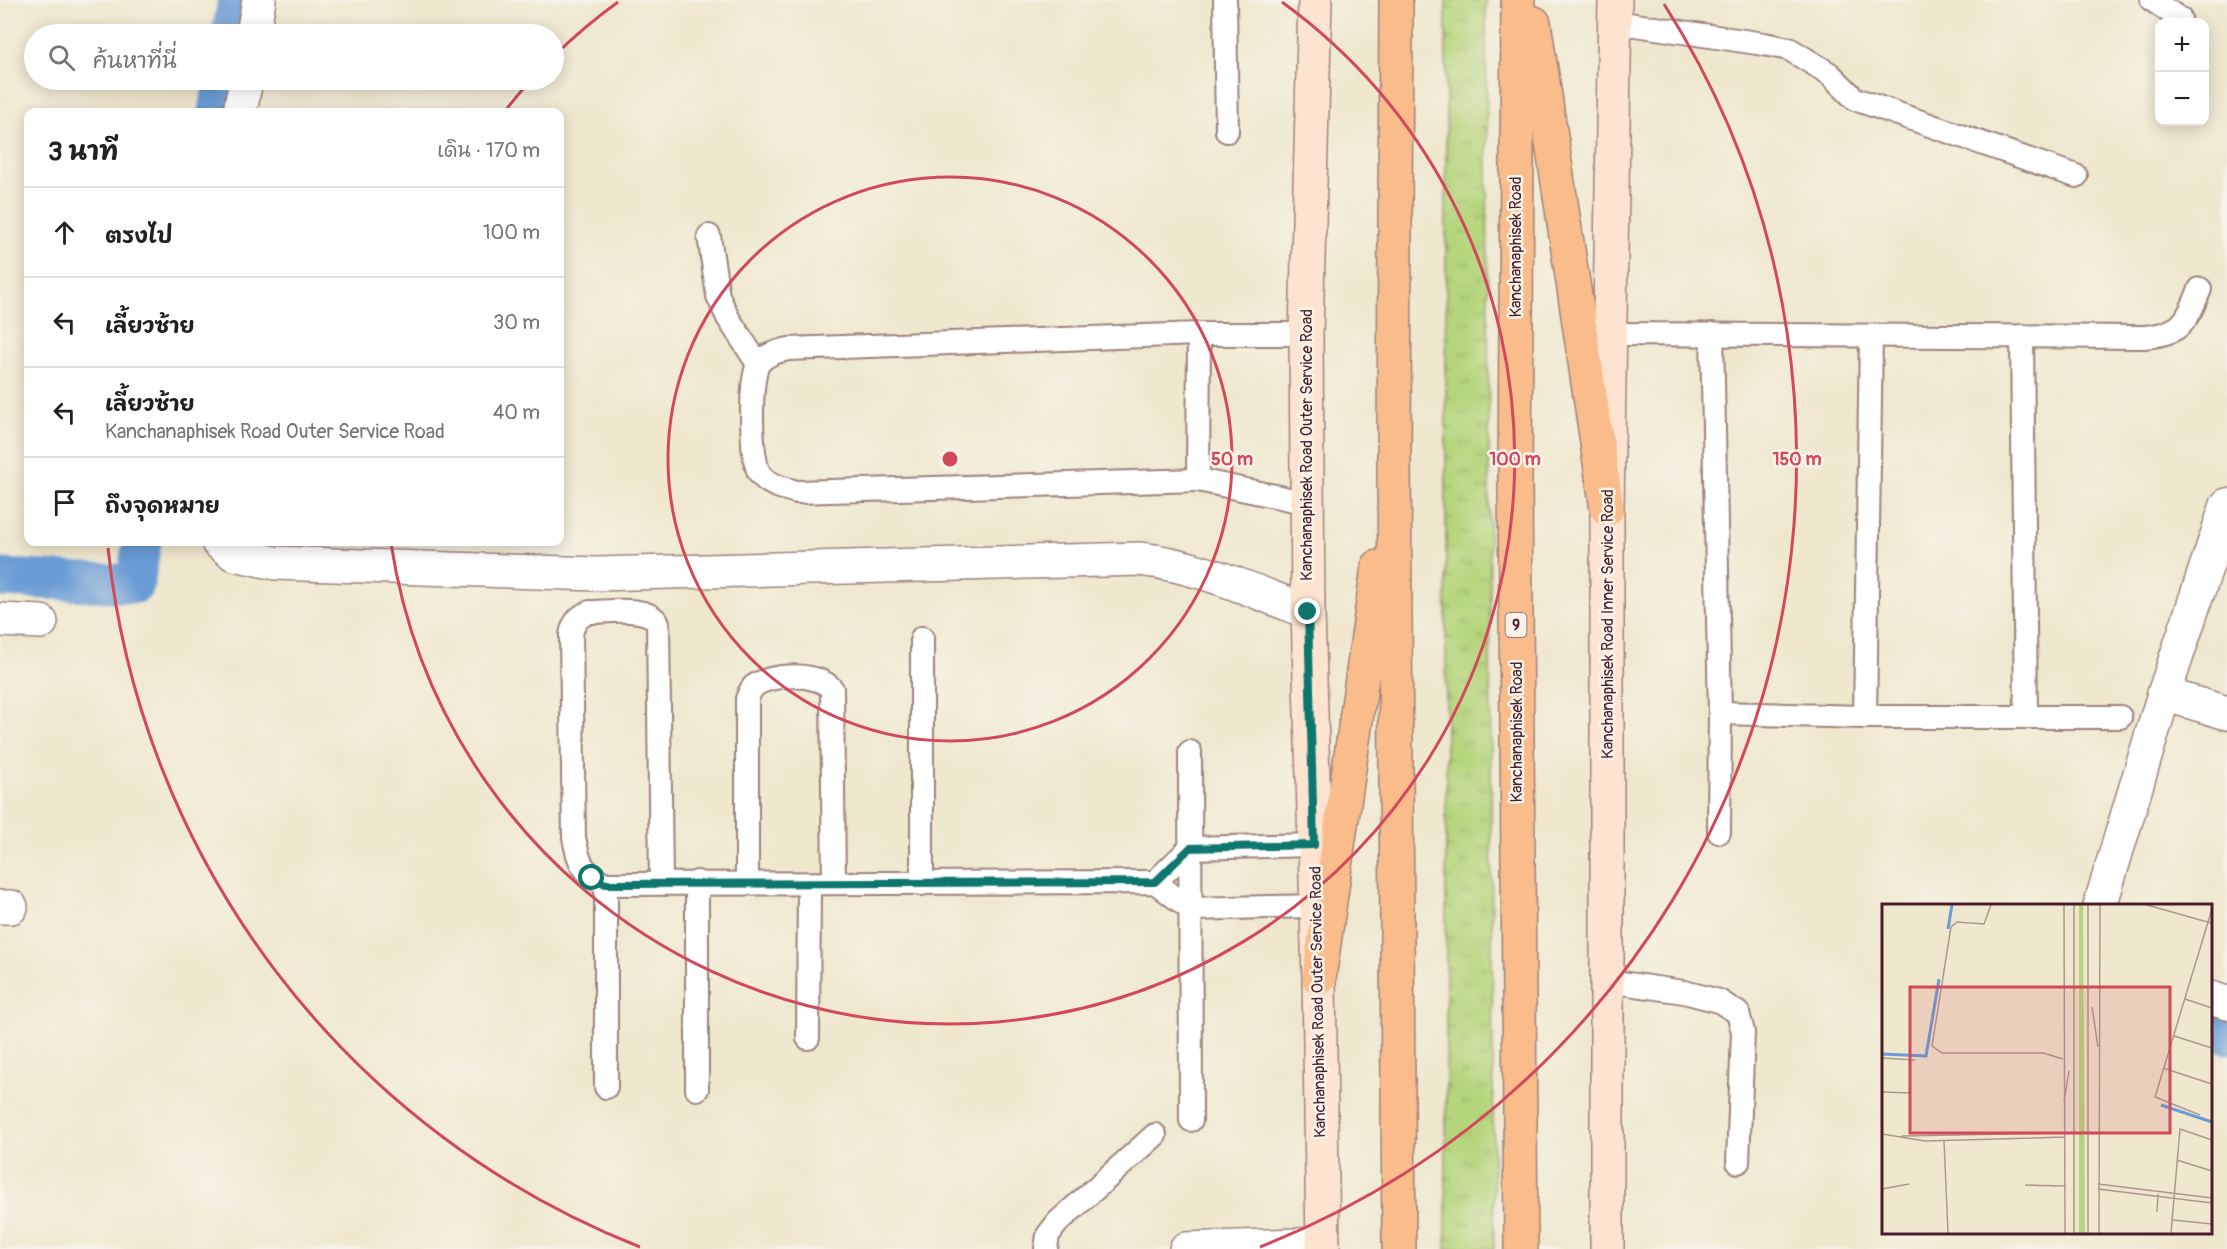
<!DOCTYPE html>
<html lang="th">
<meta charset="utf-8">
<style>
:root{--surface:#fff;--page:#f6f6f6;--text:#202124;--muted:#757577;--line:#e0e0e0}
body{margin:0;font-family:Pangolin,"Playpen Sans Thai",sans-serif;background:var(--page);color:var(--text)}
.controls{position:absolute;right:18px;top:18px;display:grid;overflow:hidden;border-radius:12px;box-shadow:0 3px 15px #0003}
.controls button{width:54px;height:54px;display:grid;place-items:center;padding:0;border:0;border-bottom:2px solid var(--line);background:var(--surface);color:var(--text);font:30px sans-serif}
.stop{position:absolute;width:18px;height:18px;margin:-14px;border:4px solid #0f766e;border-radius:50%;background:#fff}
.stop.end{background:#0f766e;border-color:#fff;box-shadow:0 2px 6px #0008}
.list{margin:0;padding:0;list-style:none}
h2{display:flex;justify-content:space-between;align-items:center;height:78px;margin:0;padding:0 24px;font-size:26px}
h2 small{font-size:20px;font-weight:400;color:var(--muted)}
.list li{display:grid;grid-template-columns:39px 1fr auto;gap:18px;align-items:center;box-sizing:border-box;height:90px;padding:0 24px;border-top:2px solid var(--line)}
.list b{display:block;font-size:22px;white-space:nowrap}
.list p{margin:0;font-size:20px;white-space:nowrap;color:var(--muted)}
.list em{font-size:20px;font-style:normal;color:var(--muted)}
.icon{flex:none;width:33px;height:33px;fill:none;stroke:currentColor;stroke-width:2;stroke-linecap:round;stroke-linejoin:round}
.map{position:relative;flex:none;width:2227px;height:1249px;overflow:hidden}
.search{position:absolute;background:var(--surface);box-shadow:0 3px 15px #0003;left:24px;top:24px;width:540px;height:66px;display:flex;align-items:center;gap:15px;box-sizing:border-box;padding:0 21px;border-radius:33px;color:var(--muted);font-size:22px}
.panel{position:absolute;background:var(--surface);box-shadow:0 3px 15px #0003;left:24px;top:108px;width:540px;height:438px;border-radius:12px}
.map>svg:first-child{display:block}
.grass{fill:url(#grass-tufts);stroke:#807a54;stroke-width:1.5}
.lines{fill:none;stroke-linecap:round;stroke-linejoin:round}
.canal{stroke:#6a9cd5;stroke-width:39}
.lane-casing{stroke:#9c837c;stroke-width:26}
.street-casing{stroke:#9c837c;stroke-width:36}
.secondary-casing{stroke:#9c837c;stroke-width:36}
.highway-casing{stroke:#9c837c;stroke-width:36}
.lane{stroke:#fff;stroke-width:22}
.street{stroke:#fff;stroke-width:33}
.secondary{stroke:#fde4d1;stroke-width:33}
.highway{stroke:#fabc8b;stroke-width:33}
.route{stroke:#0f766e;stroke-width:8}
.ring{fill:none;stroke:#d1495b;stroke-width:3}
.labels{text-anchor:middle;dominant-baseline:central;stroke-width:5;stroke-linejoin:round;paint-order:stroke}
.shield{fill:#f7f3e8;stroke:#7e5f64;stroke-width:1.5}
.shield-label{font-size:15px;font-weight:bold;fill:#4a1f2b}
.street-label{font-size:16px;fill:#4a1f2b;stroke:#f7f3e8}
.inset-river{fill:none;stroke:#6a9cd5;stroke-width:3}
.inset-road{fill:none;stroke:#ad978d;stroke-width:1.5}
.view{fill:#d1495b;fill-opacity:0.15;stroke:#d1495b;stroke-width:3}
.inset-edge{fill:none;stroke:#4a1f2b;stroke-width:3}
.centre{fill:#d1495b;stroke:#f7f3e8;stroke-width:3}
.ring-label{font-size:18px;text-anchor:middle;font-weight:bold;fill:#d1495b;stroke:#f7f3e8;stroke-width:5;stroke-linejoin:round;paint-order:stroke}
</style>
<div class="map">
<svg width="2227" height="1249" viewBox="0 0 2227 1249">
<defs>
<pattern id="grass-tufts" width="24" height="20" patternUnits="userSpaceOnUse" patternTransform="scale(1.5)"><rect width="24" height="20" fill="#b5d57c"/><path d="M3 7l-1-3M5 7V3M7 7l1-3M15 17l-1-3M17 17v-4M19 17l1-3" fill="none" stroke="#9db66b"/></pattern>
</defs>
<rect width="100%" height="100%" fill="#f7f3e8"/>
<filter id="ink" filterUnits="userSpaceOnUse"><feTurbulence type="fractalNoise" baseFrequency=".0167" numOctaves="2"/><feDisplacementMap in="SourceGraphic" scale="12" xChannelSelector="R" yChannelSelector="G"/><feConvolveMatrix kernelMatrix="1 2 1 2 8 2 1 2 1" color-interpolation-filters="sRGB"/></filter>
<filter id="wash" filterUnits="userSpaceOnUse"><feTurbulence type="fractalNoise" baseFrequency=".008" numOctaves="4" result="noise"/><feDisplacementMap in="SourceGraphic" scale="24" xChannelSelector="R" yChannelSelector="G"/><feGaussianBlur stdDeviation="1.35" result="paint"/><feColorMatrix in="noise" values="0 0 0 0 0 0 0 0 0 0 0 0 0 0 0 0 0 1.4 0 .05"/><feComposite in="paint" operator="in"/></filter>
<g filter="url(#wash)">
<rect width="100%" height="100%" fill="#efe7ce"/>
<path class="grass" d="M1446,0h40l8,1249h-48z"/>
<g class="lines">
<g class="canal">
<path d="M231,34l6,-34"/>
<path d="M218,112l5,-32"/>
<path d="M0,578l135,6 7,-42"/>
<path d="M2210,1029l17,6"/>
</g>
</g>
</g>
<g filter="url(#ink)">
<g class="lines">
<g class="lane-casing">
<g id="lane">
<path d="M1225,0l2,131"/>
<path d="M2152,0l28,19v3"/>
<path d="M1615,22l149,22 25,5 41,25 25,25 221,77"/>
<path d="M709,236l9,60 10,22 30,46"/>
<path d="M1199,334l-1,146 110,23"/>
<path d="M1611,334l533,3c38,-4 42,-14 56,-48"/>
<path d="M1712,334l8,379 -1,119"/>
<path d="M2022,336l4,380"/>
<path d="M1198,480l-401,12c-14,-4 -28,-6 -37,-18 -10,-13 -11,-98 -1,-111 7,-9 18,-11 29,-14l411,-15h107"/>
<path d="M922,638v246"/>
<path d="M1720,713l145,4h255"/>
<path d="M1865,717l6,-381"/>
<path d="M1190,752l1,368"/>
<path d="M697,882v207"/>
<path d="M1155,882l35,-34 124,-3"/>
<path d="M661,883l-3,-260c-11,-18 -49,-11 -68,-11 -12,4 -17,11 -19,23l3,202c4,24 8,36 32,47l549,-2 35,27 125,-3"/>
<path d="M747,883v-184c2,-5 3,-9 7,-13 18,-13 63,-14 78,3l2,194"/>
<path d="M606,884v203"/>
<path d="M1607,981l77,11 35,9 19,12 5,19 -5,130"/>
<path d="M808,1038l1,-154"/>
<path d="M1046,1249l2,-14 10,-13 97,-87"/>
</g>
</g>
<g class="street-casing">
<g id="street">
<path d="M253,34l6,-34"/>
<path d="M240,112l6,-32"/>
<path d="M218,542l16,12 41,9 321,11 543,-15c59,6 114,32 169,53"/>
<path d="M0,620l41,2"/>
<path d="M2164,694l63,19"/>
<path d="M2100,906l64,-212 63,-189"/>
<path d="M0,907h11"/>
<path d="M2210,998l17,5"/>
<path d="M1186,1249l137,-5"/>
</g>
</g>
<g class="secondary-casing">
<g id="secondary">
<path d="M1315,0l-9,334 2,278 11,366 4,271"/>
<path d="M1607,1249v-740l8,-509"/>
</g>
</g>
<g class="highway-casing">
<g id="highway">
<path d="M1396,0l-2,456 5,793"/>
<path d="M1518,0l-3,481 6,768"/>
<path d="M1534,23l73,486"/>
<path d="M1319,978l59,-411"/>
</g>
</g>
<use href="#lane" class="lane"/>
<use href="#street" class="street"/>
<use href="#secondary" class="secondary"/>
<use href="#highway" class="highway"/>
</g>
</g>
<g class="lines" filter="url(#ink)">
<path class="route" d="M592,878l14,6 549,-2 35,-34 124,-3 -6,-233"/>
</g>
<g class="ring">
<circle cx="950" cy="459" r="282"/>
<path d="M505 111A565 565 0 0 1 530 81M554 56A565 565 0 0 1 618 2M1282 2A565 565 0 1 1 391 543"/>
<path d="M640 1247A847 847 0 0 1 108 548M1664 4A847 847 0 0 1 1260 1247"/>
</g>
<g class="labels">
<rect class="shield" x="1505.5" y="613" width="21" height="24" rx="4.5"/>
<g class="shield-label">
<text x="1516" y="625">9</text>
</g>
<g class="street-label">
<text transform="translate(1516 247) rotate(-90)">Kanchanaphisek Road</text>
<text transform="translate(1307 445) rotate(-90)">Kanchanaphisek Road Outer Service Road</text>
<text transform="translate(1608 624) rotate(-90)">Kanchanaphisek Road Inner Service Road</text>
<text transform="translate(1517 732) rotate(-90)">Kanchanaphisek Road</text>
<text transform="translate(1318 1002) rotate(-91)">Kanchanaphisek Road Outer Service Road</text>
</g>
</g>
<g transform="translate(1882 904)">
<rect width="330" height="330" fill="#efe7ce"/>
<path d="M197,1h4l2,328h-6z" fill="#b5d57c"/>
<path class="inset-river" d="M66,25l4,-24M0,150l44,2 13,-77M279,201l51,17"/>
<path class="inset-road" d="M109,1l-7,19 -27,-2 -6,5 -19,119 10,7h101l20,6M182,1l1,328M206,1v328M265,1l64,18M303,95l27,9M210,103l6,40M292,132l38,12M0,154l33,2M281,164l49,16M0,188l29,1M182,198l5,-31M318,211l-45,-18 57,-188M0,230l43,7 140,-4M20,232l160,-3M62,237l4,92M295,256l35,11M216,280l114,14M143,281l41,1M0,285l27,-5M216,285l114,14M275,308l1,-18M291,316l39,4M192,329v-328M217,329l1,-328M289,329l9,-104 32,11"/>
<path class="view" d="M28,83h260v146h-260z"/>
<rect width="330" height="330" class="inset-edge"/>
</g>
<circle cx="950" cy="459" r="9" class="centre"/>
<g class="ring-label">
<text x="1232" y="465">50 m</text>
<text x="1515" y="465">100 m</text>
<text x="1797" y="465">150 m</text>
</g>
</svg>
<div class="controls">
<button>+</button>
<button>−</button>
</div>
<div class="stop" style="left:592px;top:878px"></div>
<div class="stop end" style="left:1308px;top:612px"></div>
<div class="search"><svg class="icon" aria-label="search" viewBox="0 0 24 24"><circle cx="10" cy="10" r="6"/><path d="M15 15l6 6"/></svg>ค้นหาที่นี่</div>
<section class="panel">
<h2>3 นาที<small>เดิน · 170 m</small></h2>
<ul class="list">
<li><svg class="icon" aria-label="ahead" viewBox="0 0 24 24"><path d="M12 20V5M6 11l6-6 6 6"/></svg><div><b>ตรงไป</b></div><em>100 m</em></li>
<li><svg class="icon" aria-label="left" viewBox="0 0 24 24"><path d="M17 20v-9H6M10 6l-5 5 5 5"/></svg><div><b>เลี้ยวซ้าย</b></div><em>30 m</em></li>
<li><svg class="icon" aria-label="left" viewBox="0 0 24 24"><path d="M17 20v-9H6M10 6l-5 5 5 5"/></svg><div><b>เลี้ยวซ้าย</b><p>Kanchanaphisek Road Outer Service Road</p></div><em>40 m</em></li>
<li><svg class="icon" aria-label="arrive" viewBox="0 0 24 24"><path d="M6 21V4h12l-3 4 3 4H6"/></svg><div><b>ถึงจุดหมาย</b></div></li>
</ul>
</section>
</div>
